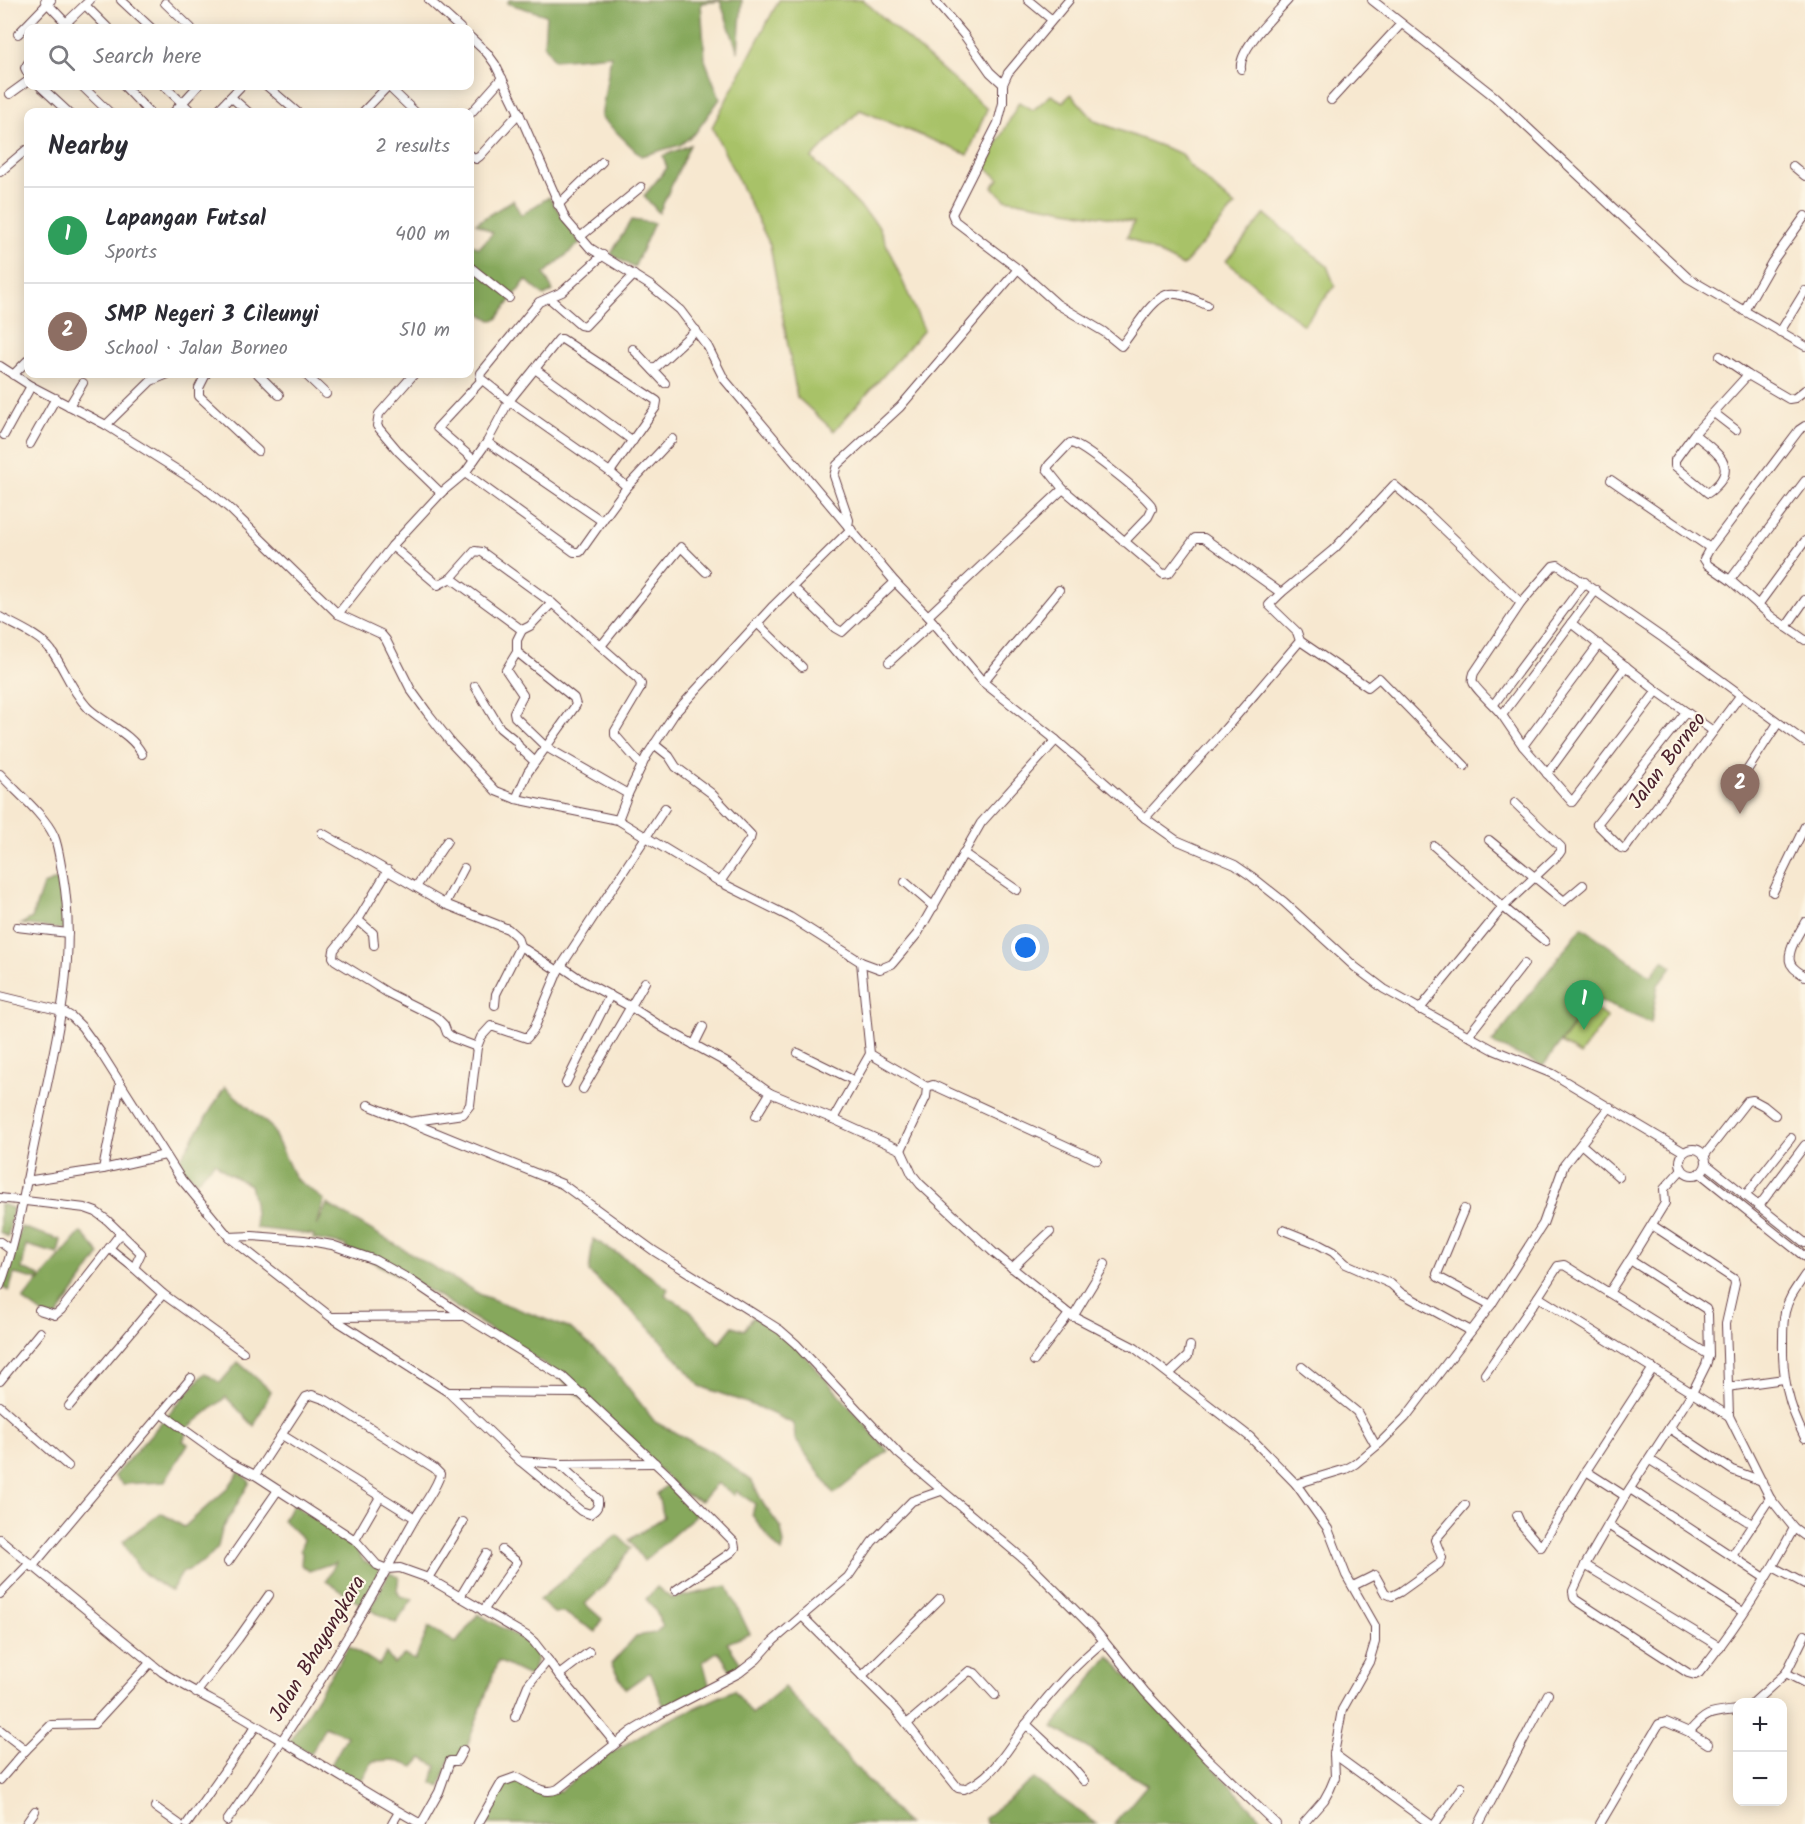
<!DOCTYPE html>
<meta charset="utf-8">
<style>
:root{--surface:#fff;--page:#f2f2f3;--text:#2b2b33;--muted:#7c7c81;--line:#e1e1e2;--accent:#1a73e8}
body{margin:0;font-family:Kalam,sans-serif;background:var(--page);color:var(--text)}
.controls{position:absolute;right:18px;bottom:18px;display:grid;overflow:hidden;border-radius:12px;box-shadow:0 3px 15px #0003}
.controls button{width:54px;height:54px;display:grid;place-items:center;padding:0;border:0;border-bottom:2px solid var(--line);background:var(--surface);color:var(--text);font:30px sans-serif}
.you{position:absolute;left:1026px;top:948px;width:21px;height:21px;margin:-15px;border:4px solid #fff;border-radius:50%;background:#1a73e8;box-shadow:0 0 0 9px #1a73e833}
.badge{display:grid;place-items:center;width:39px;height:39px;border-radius:50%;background:var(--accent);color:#fff;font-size:20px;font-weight:700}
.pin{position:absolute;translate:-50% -50px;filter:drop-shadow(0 2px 3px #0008)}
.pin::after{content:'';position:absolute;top:32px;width:21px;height:18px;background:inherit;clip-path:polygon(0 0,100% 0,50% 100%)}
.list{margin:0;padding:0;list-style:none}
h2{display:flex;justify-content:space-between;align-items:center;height:78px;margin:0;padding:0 24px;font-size:26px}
h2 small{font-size:20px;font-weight:400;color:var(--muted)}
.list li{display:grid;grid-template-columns:39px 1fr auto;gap:18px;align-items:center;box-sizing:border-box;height:96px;padding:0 24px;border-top:2px solid var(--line)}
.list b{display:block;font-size:22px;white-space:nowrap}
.list p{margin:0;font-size:20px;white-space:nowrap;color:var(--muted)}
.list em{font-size:20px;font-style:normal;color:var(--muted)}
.icon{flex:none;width:33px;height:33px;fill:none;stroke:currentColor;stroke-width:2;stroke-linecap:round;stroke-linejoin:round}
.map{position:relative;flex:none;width:1805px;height:1824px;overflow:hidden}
.search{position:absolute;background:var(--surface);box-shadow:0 3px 15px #0003;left:24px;top:24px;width:450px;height:66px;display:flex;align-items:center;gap:15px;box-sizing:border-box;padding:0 21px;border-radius:12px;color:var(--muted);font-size:22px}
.panel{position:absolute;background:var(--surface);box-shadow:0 3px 15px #0003;left:24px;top:108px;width:450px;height:270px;border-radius:12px}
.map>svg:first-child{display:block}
.green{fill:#a8c268;stroke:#79704a;stroke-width:1.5}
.forest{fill:#86a85c;stroke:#686444;stroke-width:1.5}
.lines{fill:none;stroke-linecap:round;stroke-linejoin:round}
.minor-casing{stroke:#643d44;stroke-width:10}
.minor{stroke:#fff;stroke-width:8}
.labels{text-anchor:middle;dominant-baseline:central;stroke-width:4.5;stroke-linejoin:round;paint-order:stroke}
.street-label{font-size:21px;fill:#4a1f2b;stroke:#fcf5e5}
</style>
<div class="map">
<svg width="1805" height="1824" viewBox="0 0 1805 1824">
<rect width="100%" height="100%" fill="#fcf5e5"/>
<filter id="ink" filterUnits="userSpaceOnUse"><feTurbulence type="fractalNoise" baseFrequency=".0167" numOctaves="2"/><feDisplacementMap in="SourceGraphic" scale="12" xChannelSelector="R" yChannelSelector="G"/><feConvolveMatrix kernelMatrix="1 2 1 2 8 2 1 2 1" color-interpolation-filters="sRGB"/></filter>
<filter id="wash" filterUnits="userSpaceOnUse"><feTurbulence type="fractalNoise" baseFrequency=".008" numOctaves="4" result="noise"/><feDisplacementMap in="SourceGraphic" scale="24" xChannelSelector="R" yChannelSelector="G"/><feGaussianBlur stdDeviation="1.35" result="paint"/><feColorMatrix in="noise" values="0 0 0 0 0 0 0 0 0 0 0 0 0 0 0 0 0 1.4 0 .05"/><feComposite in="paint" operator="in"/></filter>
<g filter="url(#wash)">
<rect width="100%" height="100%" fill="#f7e8d0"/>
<g class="green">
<path d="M779,0h84l124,109 -19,46 -108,-45 -48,48 66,67 46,105 -90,101 -37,-34 -27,-152 -58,-118z"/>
<path d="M1071,94l24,27 87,33 7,11 46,41 -52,60 -56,-29 7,-15 -129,-23 -13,-12 7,-8 -14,-12 34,-65 14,8 18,-15 12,7z"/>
<path d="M1265,214l62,52 8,20 -32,39 -77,-64z"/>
<path d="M1589,1004l18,14 -27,37 -19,-12z"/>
</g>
<g class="forest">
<path d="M509,0h233l-4,52 -18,-51 -19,2 4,57 15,39 -24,33 -16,13 -39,11 -40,-39 10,-62 -57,5 -10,-16 2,-29 -39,-12z"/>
<path d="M690,145l-31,68 -15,-17 23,-28 -4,-12z"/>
<path d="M549,197l31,46 -36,31 9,17 -9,5 -18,-16 -29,39 -6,1 -21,-13v-64l9,5 14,-15 -17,-10 37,-23 8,15z"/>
<path d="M631,220l23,3 -20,45 -23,-14z"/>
<path d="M59,879l7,51 -45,-6 11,-6 11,-33z"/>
<path d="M1582,927l69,49 12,-16 9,7 -14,18 -7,38 -58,-25 -50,68 -51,-23z"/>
<path d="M225,1087l46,40 24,51 29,22 -7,26 10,-22 154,91 90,34 34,29 50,64 62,33 35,26 12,24 17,23 3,16 -2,8c-13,-11 -20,-24 -30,-37l3,-11 -19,-13 -1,4 -18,-12 -16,18 -15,-6 -140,-130 -109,-70 -90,-46 -2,-4 -32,-6 1,-4 -58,-7 -2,-25 -4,-18 -23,-12 -12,-11 -19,19 -19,-17z"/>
<path d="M0,1204l13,4 -5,29 -8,-5z"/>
<path d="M21,1227l40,13 -3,14 -32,-9 -4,24 18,7v4l41,-48 19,22 -47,68 -30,-22 16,-20 -25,-6 -5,17 -6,-3z"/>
<path d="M593,1239l35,21 40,29 -3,6 23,14 31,34 14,-17 11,4 9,-13 36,20 99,114 -54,43 -39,-55 -1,-15 -36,-17 -58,-21 -50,-58 -61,-56z"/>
<path d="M238,1362l33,29 -17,35 -28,-29 -36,29 -7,15 5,3 -24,38 -41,2 -9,-8 91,-103 15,10z"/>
<path d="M239,1472l11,10 -28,48 -4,17 -12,13 -24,13 -11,18c-29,-16 -33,-21 -48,-50l38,-28 23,14 44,-39z"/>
<path d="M669,1483l29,30 -54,48 -15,-21 35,-23 -7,-23z"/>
<path d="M293,1504l59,40 12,17 16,8 -15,38 -39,-26 10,-19 -27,9 -8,-6 1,-12 -2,-3 4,-10 -21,-20z"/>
<path d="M617,1535l14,13 -27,38 -19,18 17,15 -6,13 -31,-19h-11l-15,-13z"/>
<path d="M389,1573l10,4 -2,13 3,6 13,3 -17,24 -26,-13z"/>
<path d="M727,1586l23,48 -23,9 16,24 -9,8 -16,-24 -15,11 7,26 -45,21 -15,-37 -24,17 -15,-25 25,-28 19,-3 8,-7 -9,-18 -8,-9 11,-12 15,12z"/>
<path d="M478,1614l47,27 13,14 -7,22 -33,-16 -36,99 -13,1 -9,26 -8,-4 4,-17 -14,-8 -8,9 -20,-7 -21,1 -13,21 -29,-17 16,-29 -22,-10 -14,28 -22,-12 60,-96 30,19 7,-12 8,11 10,-9 11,5 14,-33 27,16z"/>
<path d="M1109,1656l157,168h-152l33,-39 -94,-58z"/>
<path d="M784,1687l123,137h-423l18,-41 15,-6 19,12 24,2 41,-32 53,-32 80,-37 18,24z"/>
<path d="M1034,1779l63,45h-111l-1,-6z"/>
</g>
</g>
<g filter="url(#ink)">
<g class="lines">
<g class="minor-casing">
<g id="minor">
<path d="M121,0l30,28"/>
<path d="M429,0l31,28"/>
<path d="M1028,0l23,19"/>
<path d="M1372,0l123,97 193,181 117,68"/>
<path d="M45,1l21,22 -5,5"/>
<path d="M936,2l28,33 26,37 13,12"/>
<path d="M165,3l26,25"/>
<path d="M85,5l23,23"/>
<path d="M72,28l-6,-5 24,-23"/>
<path d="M18,34l33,-34"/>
<path d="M470,37l17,16 8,11 24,49 47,107 24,28 61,38 29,24 28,37 16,32 171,203 33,34 55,66 73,58 89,78 31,22 59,25 16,11 33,26 71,65 29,22 110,61 59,24 131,78"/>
<path d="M28,63l-3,5 3,6"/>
<path d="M1241,69c-3,-20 34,-54 47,-69"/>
<path d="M40,86l28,26"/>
<path d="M82,86l27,26"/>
<path d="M124,86l25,26"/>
<path d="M164,86l28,26"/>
<path d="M267,86l30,26"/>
<path d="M388,86l27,26"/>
<path d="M10,94l18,-13"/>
<path d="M231,97l17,15"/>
<path d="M1331,100l70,-76"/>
<path d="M174,112l24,-26"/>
<path d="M216,112l25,-26"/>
<path d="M363,112l25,-26"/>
<path d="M470,114l32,-36"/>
<path d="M470,155l6,4 4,-3 39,-43"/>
<path d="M1793,166l12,10"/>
<path d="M0,172l26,-22"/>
<path d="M558,205l44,-43"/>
<path d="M580,237l61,-50"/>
<path d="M470,267l39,31"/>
<path d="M1018,269l39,35 47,28 17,14c12,-13 31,-50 49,-52 12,-2 26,7 37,11"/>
<path d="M549,298l31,27 5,1 49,-51"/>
<path d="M1744,311l28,-49 33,-46"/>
<path d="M1780,332l25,-41"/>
<path d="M633,349l32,34"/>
<path d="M1720,356l28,19"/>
<path d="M0,366l31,20 75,39 95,60 29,24 108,105 43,20 5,6 25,50 16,22 25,32 44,47 20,8 102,21 102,62 70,35 71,45 19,7 12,-5 26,-31 63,-110 75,-83"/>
<path d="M535,369l98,72"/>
<path d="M653,370l43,-40"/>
<path d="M206,374l-7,14v8l59,55"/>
<path d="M258,374l21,21"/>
<path d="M305,374l21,20"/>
<path d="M414,374l-35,40 -2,12 22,26 42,41"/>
<path d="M13,375l15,-15"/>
<path d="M69,406l14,-23"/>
<path d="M1714,413l22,17"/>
<path d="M106,425l45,-44 17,-7"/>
<path d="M1805,426l-6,4 -89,118 -6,11 4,6 22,15 42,37 33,23"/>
<path d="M1694,434l-19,26v6l33,27c5,-3 7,-6 11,-10 18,-21 -10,-36 -25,-49l51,-56 3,-3 41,24 6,-1 10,-8"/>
<path d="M4,435l27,-49"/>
<path d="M30,444l26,-46"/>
<path d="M474,460l-37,-32 44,-47"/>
<path d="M465,473l109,79h6l22,-31 -115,-79"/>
<path d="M1611,480l99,68"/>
<path d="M627,487l45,-48"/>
<path d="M1063,489l100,85 6,-1 26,-35h9l77,55 -12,12 28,27 3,9 -80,94 -75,83"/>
<path d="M602,521l25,-34 -17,-15 -101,-71 -29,-23 1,-5 54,-66 4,-5 23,-10 41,-37"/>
<path d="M848,526l1,-6 -15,-44 3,-11 63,-58 118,-138 -63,-48 -3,-7 46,-91 5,-20v-19l5,-11 61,-73"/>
<path d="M392,546l46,39 13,-7 24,-27 7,1 70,51"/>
<path d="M451,578l71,52 8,-4 22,-23 86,76 3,5 -1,5 -25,42v4l27,31"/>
<path d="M1730,580l75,-99"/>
<path d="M793,587l42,41 7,4 53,-50"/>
<path d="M1281,593l53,-44 60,-64 33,28 94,90"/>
<path d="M1758,605l47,-64"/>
<path d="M338,614l54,-68 49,-53 24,-20 22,-31 22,-41 50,-62h3l95,62 -1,6 -46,65"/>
<path d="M928,616l135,-127 -16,-20 2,-4 21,-22c12,1 72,50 81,62l1,4 -4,8 -24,25"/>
<path d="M0,617c16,9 39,18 51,33 14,19 21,42 38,59 18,16 42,24 53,45"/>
<path d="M757,623l45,44"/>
<path d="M1571,623l86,68 56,40"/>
<path d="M1786,627l19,-27"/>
<path d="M1300,641l68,46 11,-9 86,88"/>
<path d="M1599,644l-76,102 49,56 85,-111"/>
<path d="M601,646l80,-99 25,25"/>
<path d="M517,652l-11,18 17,25 -9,17 1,5 31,30 82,47"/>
<path d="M889,662l44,-40"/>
<path d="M983,682l76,-92"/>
<path d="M475,686l25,42 16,13 3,6 16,15"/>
<path d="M1494,704l91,-122"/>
<path d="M1686,712l-89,112 24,24 4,1 5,-7 110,-146"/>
<path d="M1502,715c-5,-7 -28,-27 -29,-33 -1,-3 0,-6 1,-9l47,-70 32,-37 5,-1 105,73 142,104"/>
<path d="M654,744l15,12 7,11 35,26 40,42 -1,4 -30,43"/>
<path d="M1523,746l-21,-31 94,-125"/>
<path d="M1748,769l30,-46"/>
<path d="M0,774c16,18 44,40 54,62 5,12 6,27 9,40 16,90 -11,181 -29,269 -10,47 -17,96 -34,141"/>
<path d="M1547,774l79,-108"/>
<path d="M516,799l12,-27 48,-67 -2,-7 -57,-46v-12l5,-10"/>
<path d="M1515,803l46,44v4l-2,3 -56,53 42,34"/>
<path d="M618,820l10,-26 18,-37 29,-44 98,-107 78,-77"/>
<path d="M322,833l123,71 63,25 9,8 3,9 38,25"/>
<path d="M1489,840l75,61 19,-16"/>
<path d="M963,853l54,37"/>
<path d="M388,870l-30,50 -24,30 -1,7 2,3 53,33 48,24 8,8 3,8 6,5 24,9 4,-10 10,-11 36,12 7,-9 24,-58 107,-163"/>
<path d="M905,882l29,25"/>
<path d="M416,887l31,-46"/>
<path d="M1773,892l32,-66"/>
<path d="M445,904l19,-36"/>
<path d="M358,920l15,13 1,12"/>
<path d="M1805,922c-5,11 -23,34 -12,45 3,4 8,6 12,9"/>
<path d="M17,927l51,6"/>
<path d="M861,962l9,92 57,33 -1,10 -25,53"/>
<path d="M561,966l22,15 48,26 31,20 67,37 41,29 63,26 68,31 11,24 8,10 74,69 75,61 66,34 115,89 46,47 32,45 18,46 29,51v16l-6,20 -27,48 -8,44 1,23 -5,12 -6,11 -21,24"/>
<path d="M0,996l62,15 10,6 10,10 19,26 80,126 48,58 102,80 117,75 72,69 39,3 96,-1"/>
<path d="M495,1005l1,-11 24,-48"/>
<path d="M1419,1010l84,-103 -69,-61"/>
<path d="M1468,1036l56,-72"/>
<path d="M694,1045l9,-18"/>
<path d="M798,1053l57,28"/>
<path d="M566,1083l44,-88"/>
<path d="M927,1087l6,-2 164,75"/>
<path d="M583,1089l62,-107"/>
<path d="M368,1105l194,79 92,67 126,79 16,14 103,110 128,108 68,68 50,62 63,67 68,65"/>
<path d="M756,1116l14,-23"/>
<path d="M833,1119l37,-65"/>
<path d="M409,1122l54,-8 7,-9 7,-58"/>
<path d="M1582,1145l37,32"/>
<circle cx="1693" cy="1162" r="13"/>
<path d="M1704,1156l43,-55 6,-1 11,6 11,9"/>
<path d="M1706,1164l99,79"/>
<path d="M103,1169l62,-14"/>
<path d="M1700,1173l105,84"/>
<path d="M26,1181l77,-12 17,-84"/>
<path d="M1745,1196l46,-58"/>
<path d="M0,1198l85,10 11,4 11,8 34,33 -7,15 29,26 80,58"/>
<path d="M1759,1206l46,-61"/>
<path d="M1464,1209l-27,65 1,3 53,28"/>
<path d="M1652,1225l82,54 1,5 -9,40 3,92 41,82 24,30"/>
<path d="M1283,1230l35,14 15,8 13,12 45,20 10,9 70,38"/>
<path d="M229,1237l23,-1 52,4 28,5 43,15 34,19 55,37 99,61 109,102 62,63 1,6 -3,4 -56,38"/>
<path d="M0,1242l11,8"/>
<path d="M109,1248l25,20"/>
<path d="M1630,1260l35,-57 -1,-14 18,-20"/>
<path d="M1012,1268l38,-36"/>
<path d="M1805,1275c-8,12 -17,23 -20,37 -2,9 -2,18 -2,28 -1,37 5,65 22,98"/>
<path d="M1609,1293l21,-33 76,49 2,5 1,41"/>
<path d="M1538,1297l20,-31 6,-1 145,90 -3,10 -14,28 -67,103 -40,69 -12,26 1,7 2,2 112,73 7,2 4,-2c36,-44 68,-94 95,-145l11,8"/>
<path d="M39,1310l16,5 6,-5 60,-77"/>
<path d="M332,1317l132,-1"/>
<path d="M1073,1317l32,-53"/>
<path d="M1034,1361l35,-47"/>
<path d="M1302,1367l55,45 19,34"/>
<path d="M1170,1373l18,-17 2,-10"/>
<path d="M1485,1374l53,-77 191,119"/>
<path d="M0,1381l40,-49"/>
<path d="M1727,1387l57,-8"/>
<path d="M448,1392l134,1"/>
<path d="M0,1406l68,60"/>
<path d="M69,1406l94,-112"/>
<path d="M161,1413l68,49 26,13"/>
<path d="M1669,1428l63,42 30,11"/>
<path d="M282,1435l133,83"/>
<path d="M1650,1460l102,64"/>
<path d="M520,1461l61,50 9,3c6,-4 9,-7 8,-15l-39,-35"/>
<path d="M1586,1471l39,25"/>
<path d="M1296,1484l50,-15 9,-5 25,-21 25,-25 86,-113 52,-81 21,-59 46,-58"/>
<path d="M1630,1489l135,89"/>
<path d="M1517,1515l4,9 20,23 45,-76 67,-103"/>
<path d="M1608,1525l135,87"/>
<path d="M0,1539l162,133c26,17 54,30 80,45 60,35 118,73 179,107"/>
<path d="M355,1540l25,-43"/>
<path d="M1732,1556l38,-58"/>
<path d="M228,1562l50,-72"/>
<path d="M1585,1565l135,82"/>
<path d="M32,1567l159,-189"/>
<path d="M1773,1567l32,17"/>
<path d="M428,1578l35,-56"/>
<path d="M1353,1586l22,-11 10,18 7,3 8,-4 39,-28 3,-6 -7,-18 30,-35"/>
<path d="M0,1594l29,-30"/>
<path d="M460,1597l26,-43"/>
<path d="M483,1611l34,-49 -15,-12"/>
<path d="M802,1616l46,-39 24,-35 40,-41 29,-10"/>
<path d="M589,1652l-30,23 56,68"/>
<path d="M1786,1673l19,10"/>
<path d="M862,1676l78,-77"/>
<path d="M196,1693l42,-54 31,-44"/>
<path d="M1754,1702l32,-29 19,-38"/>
<path d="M515,1717l13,-32 20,-25 11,15"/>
<path d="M908,1723l61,-52 6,2 20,22"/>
<path d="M1026,1724l46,43 12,14"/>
<path d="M0,1730l26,20"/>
<path d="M1689,1732l19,12"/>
<path d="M1334,1754l96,70"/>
<path d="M0,1780l26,-30 25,-25 43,-1 56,-61"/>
<path d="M155,1807l24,17"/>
<path d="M227,1821c56,-80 109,-161 157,-247 11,-19 21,-39 33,-59 8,-12 17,-24 22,-37l1,-4 -6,-6 -108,-68 -14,-5 -6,2 -51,78 100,65 22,25 10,4 13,-1 28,10 99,58 7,6 14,18"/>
<path d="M26,1824l9,-13"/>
<path d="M187,1824l69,-98"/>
<path d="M392,1824l7,-12"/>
<path d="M421,1824l18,-32 11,-31h7l6,-11"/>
<path d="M478,1824l24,-42 14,-5c14,6 26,19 42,12l74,-58 30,-18 77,-40 18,-14 16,-18 29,-25 93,93 63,79 6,1c31,-12 44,-42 63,-66 23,-30 48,-59 77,-82"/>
<path d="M1435,1824l26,-37"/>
<path d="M1479,1824l69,-130"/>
<path d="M1600,1824l59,-100 7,-2 23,10c18,-21 22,-19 49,-22"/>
</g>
</g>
<use href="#minor" class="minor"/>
</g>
</g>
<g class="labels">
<g class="street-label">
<text transform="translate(1668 761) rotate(-53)">Jalan Borneo</text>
<text transform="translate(318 1649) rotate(-59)">Jalan Bhayangkara</text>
</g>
</g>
</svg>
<div class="controls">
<button>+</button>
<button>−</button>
</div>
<div class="you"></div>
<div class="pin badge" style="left:1584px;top:1030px;background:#2e9e5b">1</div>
<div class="pin badge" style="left:1740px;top:814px;background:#8d6e63">2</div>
<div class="search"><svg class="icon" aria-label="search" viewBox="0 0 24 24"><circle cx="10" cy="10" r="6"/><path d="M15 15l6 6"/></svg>Search here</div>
<section class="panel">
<h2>Nearby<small>2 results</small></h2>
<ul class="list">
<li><span class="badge" style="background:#2e9e5b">1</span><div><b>Lapangan Futsal</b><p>Sports</p></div><em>400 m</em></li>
<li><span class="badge" style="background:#8d6e63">2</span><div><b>SMP Negeri 3 Cileunyi</b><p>School · Jalan Borneo</p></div><em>510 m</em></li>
</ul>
</section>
</div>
